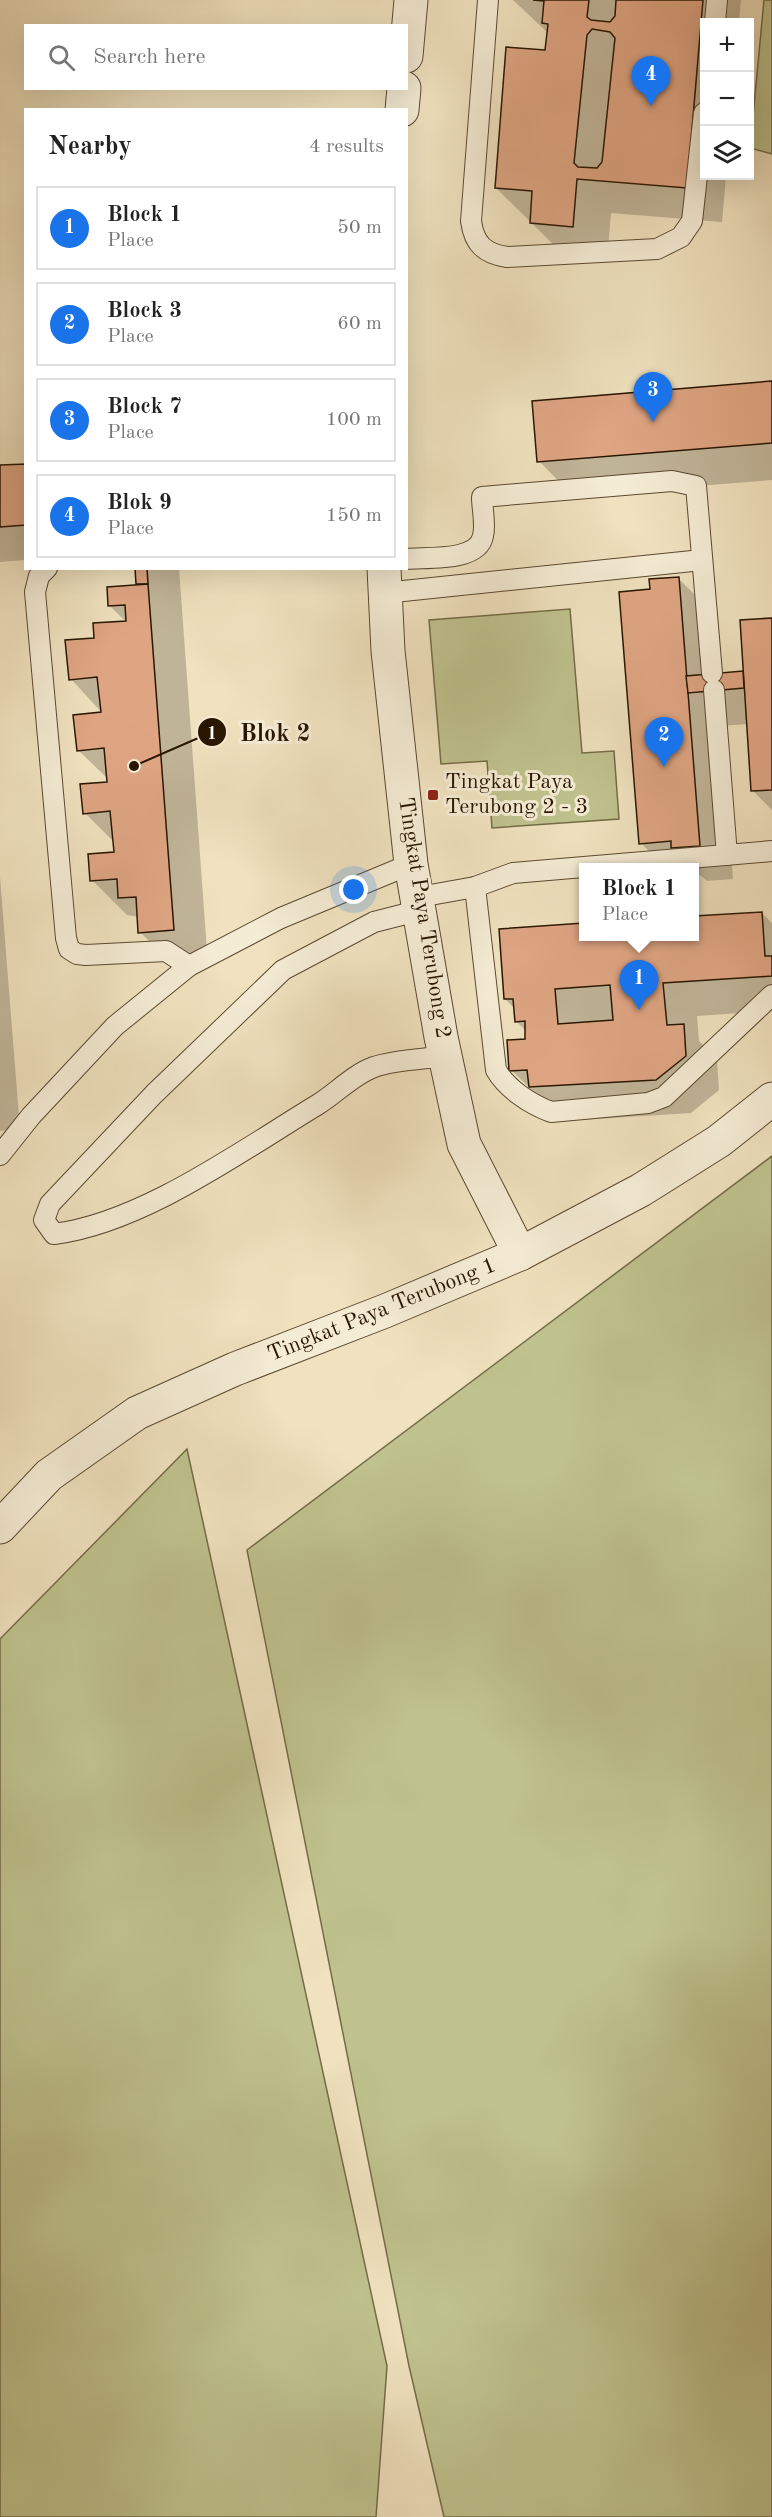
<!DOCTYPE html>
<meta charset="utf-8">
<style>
:root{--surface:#fff;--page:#f2f2f2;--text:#222;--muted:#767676;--line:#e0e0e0;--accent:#1a73e8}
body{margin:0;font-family:"Old Standard TT",serif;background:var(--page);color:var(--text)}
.controls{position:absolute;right:18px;top:18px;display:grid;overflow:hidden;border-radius:0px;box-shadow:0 6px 24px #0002}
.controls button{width:54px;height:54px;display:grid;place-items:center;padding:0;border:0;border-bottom:2px solid var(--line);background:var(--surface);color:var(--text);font:30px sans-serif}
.you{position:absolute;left:354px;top:890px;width:21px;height:21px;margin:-15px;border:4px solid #fff;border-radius:50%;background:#1a73e8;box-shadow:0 0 0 9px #1a73e833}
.badge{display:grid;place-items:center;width:39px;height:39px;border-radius:50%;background:var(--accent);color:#fff;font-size:20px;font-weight:700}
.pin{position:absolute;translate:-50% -50px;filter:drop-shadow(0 2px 3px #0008)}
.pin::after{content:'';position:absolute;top:32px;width:21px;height:18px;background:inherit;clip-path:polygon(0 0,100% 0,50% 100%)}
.popup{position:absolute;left:579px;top:863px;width:120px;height:78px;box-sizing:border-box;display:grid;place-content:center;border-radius:0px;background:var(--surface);filter:drop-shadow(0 2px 4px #0005);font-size:20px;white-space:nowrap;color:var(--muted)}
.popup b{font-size:22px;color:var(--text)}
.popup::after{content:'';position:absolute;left:50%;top:100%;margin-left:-12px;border:12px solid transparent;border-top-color:var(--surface)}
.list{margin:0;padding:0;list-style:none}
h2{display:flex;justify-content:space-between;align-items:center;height:78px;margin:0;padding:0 24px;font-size:26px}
h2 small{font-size:20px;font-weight:400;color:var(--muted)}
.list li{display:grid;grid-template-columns:39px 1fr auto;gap:18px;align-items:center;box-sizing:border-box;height:84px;margin:0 12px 12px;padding:0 12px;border:2px solid var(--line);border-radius:0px}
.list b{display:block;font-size:22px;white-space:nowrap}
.list p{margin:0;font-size:20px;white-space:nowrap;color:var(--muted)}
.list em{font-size:20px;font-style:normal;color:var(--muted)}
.icon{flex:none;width:33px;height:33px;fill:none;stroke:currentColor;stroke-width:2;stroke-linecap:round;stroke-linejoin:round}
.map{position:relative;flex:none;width:772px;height:2517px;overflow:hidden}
.search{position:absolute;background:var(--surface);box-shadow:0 6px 24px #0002;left:24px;top:24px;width:384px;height:66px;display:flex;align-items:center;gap:15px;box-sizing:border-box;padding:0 21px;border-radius:0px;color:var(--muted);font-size:22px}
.panel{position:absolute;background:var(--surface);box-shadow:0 6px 24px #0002;left:24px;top:108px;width:384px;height:462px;border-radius:0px}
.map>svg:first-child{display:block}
.green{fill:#bfc28e;stroke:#746c47;stroke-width:1.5}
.shadow{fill:#0003}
.building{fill:#dfa583;stroke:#291600;stroke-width:1.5;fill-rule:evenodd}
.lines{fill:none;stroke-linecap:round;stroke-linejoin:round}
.service-casing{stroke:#5b4930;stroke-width:22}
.minor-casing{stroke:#5b4930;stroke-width:35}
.service{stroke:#f5ecd5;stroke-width:20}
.minor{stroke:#f5ecd5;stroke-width:33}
.poi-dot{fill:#8f2418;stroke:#f5ecd5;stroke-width:2}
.labels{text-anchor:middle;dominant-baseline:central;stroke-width:6;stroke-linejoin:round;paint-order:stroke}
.poi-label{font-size:22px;fill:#291600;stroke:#f5ecd5;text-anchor:start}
.street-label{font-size:22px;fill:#291600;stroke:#f5ecd5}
.leader{fill:none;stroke:#291600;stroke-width:2}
.callout-dot{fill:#291600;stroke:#f5ecd5;stroke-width:2}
.mark-label{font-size:18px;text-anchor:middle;font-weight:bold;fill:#fff}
.callout-label{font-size:24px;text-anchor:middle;font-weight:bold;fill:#291600;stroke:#f5ecd5;stroke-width:6;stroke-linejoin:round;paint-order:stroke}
</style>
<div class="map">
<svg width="772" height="2517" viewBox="0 0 772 2517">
<rect width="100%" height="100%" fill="#f0e2bf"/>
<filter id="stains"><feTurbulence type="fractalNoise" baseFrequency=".00333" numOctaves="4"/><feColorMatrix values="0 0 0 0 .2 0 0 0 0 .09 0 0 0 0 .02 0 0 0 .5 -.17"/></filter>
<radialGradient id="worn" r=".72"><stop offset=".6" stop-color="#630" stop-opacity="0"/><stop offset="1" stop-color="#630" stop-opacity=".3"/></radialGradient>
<g class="green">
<path d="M764,0h8v154l-22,-6z"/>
<path d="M570,609l12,144 32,-2 5,68 -127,9 -5,-67 -46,3 -12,-144z"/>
<path d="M772,1156v1361h-328l-35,-151 -162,-816z"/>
<path d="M187,1449l200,917 -11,151h-376v-878z"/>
</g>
<g class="shadow">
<path d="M513,0h228l-2,22h-35v154h22l-4,46 -111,-9 -4,48 -41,-4 -70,-69 51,-136 1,-19z"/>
<path d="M772,383v97l-199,16 -34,-35z"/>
<path d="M26,466v94l-26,2v-95z"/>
<path d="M136,568h43l29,396 -33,3 -35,-35 -1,-15 -12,-2 -35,-35 24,-26 -1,-11 -30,-30 24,-33 -31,-30 25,-36 -32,-35 25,-40 30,-17 -17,-17 28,-19z"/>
<path d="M678,578l34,34 5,63 28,-3 27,-53v191l-20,-20 -4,-66 -27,2 12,153 -26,2 -7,-6h-6v-7h-29l-24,-25 10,-252z"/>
<path d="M0,877l20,252 -20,2z"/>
<path d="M762,913l10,10v88l-75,5 2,25 18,18 2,31 -28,23 -127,8 -53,-51 16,-30v-8l-11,-11 -1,-12 -10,-10 79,-63h110z"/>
</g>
<g class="building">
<path d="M533,0h56l-2,17 4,3 19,2 5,-6 1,-16h87l-16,188 -110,-9 -4,48 -43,-4 2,-32 -37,-3 11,-141 39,3 3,-26 -6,-1 2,-22zM592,29l18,3 5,6 -13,124 -5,6 -19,-1 -4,-4 13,-128z"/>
<path d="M772,381v62l-235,19 -5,-61z"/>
<path d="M26,464v61l-26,2v-62z"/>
<path d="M135,568h12l1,16h-12z"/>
<path d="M679,577l21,269 -29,2v-7l-32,3 -20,-252 31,-3 -1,-10z"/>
<path d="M148,584l26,346 -36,3 -2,-36 -18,1 -1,-19 -27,2 -2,-27 26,-2 -4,-41 -27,3 -3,-30 27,-2 -3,-34 -27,3 -4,-36 28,-3 -4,-35 -28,3 -4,-40 29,-2 -1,-15 33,-2 -1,-16 -17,1 -1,-19z"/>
<path d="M772,618v172l-21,1 -11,-171z"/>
<path d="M743,671l1,17 -56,5 -2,-17z"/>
<path d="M762,912l3,44h7v20l-109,7 4,42 17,-1 2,32 -30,24 -127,7 -2,-17 -18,1 -2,-31 18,-1v-18l-10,1 -2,-23h-9l-5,-70 85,-6v13h110v-20zM610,985l3,35 -55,4 -3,-35z"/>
</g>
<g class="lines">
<g class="service-casing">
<g id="service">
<path d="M488,0l-17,221c3,23 14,33 36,36l150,-8 24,-12 11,-16 12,-108"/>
<path d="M715,22l2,-22"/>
<path d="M406,559c22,-2 72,3 77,-23 3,-12 -1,-27 -1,-39l190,-16 24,5 16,187"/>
<path d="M47,568l-8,8 -4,16 31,346 3,11 8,5 9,1 80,-4 23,15"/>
<path d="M384,593l318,-33"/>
<path d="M714,690l13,165"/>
<path d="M475,887l21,183c11,19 34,34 55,42l97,-9 16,-6 108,-102"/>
<path d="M419,897l56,-10 38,-14 259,-22"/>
<path d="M421,910l-47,12 -91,48 -129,124 -104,110 -6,16 10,14c88,-11 187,-83 263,-129 18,-11 37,-31 57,-38 19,-7 51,-8 72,-11"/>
<path d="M0,1155l31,-39 84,-90 74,-60 92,-48 130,-54"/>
</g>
</g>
<g class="minor-casing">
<g id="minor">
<path d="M406,56l5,-56"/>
<path d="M402,110l2,-22"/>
<path d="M384,568l4,83 23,213 30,173 23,107 56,110"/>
<path d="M0,1527l49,-52 88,-62 98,-44 150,-58 135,-57 121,-64 78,-49 53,-42"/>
</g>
</g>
<use href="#service" class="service"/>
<use href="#minor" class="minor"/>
</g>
<rect class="poi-dot" x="427" y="789" width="12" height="12" rx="3"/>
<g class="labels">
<g class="poi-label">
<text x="445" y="782">Tingkat Paya<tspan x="445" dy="25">Terubong 2 - 3</tspan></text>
</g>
<g class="street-label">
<text transform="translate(424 918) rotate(81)">Tingkat Paya Terubong 2</text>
<text transform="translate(382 1310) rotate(-22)">Tingkat Paya Terubong 1</text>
</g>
</g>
<path class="leader" d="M134 766L212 732"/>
<g class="callout-dot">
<circle cx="134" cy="766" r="6"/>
<circle cx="212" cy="732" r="15"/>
</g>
<g class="mark-label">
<text x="212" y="739">1</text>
</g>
<g class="callout-label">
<text x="275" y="741">Blok 2</text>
</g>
<rect width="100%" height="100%" filter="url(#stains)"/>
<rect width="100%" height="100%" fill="url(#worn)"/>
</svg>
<div class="controls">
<button>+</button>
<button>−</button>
<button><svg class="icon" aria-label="layers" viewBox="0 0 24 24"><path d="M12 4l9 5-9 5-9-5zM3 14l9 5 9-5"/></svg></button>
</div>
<div class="you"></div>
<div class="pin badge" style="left:639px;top:1010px">1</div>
<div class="popup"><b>Block 1</b>Place</div>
<div class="pin badge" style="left:664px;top:767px">2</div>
<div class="pin badge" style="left:653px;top:422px">3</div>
<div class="pin badge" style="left:651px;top:106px">4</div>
<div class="search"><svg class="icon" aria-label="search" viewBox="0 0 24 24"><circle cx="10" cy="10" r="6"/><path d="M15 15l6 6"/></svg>Search here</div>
<section class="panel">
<h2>Nearby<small>4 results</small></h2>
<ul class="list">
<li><span class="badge">1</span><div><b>Block 1</b><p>Place</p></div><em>50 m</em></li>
<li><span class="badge">2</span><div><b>Block 3</b><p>Place</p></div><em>60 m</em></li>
<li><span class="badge">3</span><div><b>Block 7</b><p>Place</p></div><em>100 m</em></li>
<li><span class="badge">4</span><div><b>Blok 9</b><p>Place</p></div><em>150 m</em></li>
</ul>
</section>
</div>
